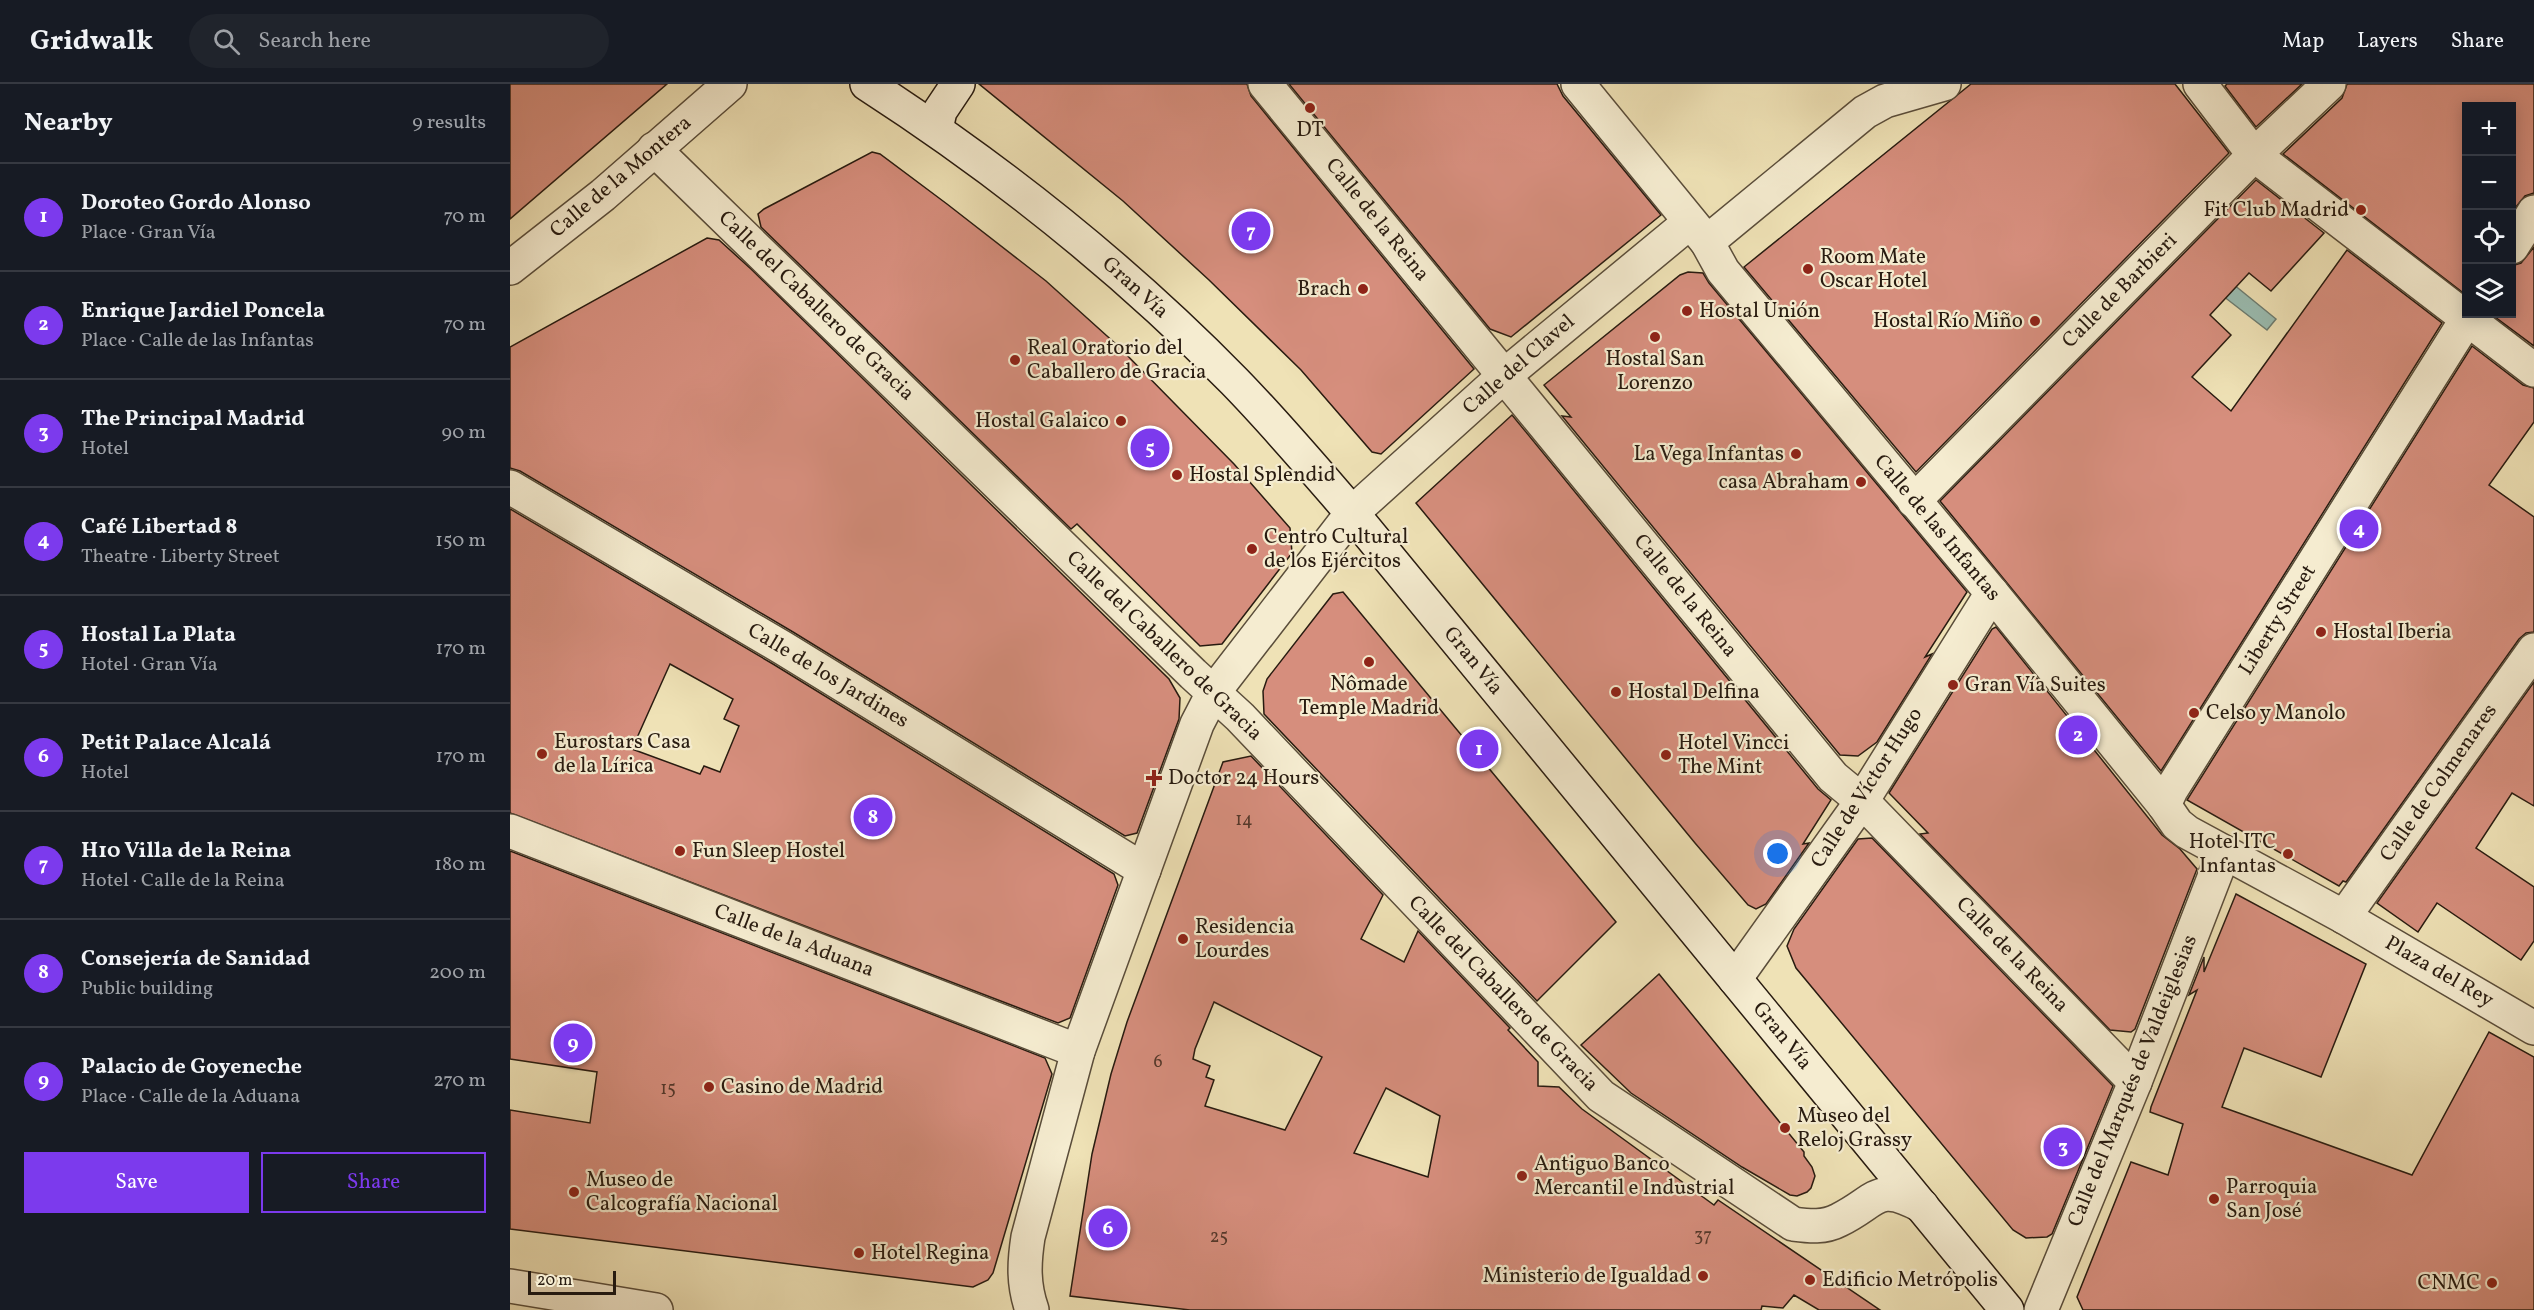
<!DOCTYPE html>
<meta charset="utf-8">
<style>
:root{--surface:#171b24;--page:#20242c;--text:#f1f3f6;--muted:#9ea1a6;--line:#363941;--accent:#7c3aed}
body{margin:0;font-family:Vollkorn,serif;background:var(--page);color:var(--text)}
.controls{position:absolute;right:18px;top:18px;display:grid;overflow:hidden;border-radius:0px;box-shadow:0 3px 15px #0003}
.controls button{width:54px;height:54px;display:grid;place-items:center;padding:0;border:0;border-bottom:2px solid var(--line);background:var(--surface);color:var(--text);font:30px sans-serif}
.scale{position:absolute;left:18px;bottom:15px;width:88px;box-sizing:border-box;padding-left:6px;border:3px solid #281b10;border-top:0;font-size:16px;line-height:21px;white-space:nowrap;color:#281b10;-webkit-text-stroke:4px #f5ecd0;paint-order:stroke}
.you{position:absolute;left:1268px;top:770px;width:21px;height:21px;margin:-15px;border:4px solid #fff;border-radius:50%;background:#1a73e8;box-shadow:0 0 0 9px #1a73e833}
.badge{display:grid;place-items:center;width:39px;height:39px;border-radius:50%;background:var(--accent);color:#fff;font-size:20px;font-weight:700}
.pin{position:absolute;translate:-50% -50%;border:3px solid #fff;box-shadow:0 2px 6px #0006}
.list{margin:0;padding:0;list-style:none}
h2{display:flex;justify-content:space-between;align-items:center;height:78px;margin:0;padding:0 24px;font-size:26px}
h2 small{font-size:20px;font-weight:400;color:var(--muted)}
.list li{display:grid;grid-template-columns:39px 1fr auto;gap:18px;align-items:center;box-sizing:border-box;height:108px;padding:0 24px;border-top:2px solid var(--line)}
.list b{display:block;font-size:22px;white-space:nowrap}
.list p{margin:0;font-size:20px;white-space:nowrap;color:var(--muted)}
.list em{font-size:20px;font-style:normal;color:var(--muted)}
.actions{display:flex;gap:12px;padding:18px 24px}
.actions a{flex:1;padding:14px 0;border:2px solid var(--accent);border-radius:0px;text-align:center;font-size:21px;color:var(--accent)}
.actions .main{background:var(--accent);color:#fff}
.icon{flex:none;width:33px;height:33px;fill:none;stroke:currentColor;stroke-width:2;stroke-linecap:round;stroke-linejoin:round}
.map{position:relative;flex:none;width:2024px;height:1226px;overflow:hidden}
header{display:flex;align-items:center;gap:36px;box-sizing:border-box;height:84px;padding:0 30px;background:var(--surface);border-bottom:2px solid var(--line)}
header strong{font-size:28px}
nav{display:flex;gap:33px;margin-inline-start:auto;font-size:21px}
.search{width:420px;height:54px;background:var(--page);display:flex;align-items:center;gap:15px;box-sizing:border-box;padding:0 21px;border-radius:33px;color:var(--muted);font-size:22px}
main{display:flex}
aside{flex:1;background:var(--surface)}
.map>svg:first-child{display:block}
.water{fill:#9abdb2;stroke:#6c7c71;stroke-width:1.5}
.building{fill:#d68e7d;stroke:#281b10;stroke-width:1.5;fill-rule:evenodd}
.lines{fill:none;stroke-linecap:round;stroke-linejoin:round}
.street-casing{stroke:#5a4d3a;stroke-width:36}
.secondary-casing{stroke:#281b10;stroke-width:36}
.street{stroke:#f5ecd0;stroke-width:33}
.secondary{stroke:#f5ecd0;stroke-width:33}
.poi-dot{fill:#8f2418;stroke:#f5ecd0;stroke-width:2}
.labels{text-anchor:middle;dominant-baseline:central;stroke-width:4.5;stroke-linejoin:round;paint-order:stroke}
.number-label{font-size:18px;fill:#54382b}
.poi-label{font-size:21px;fill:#281b10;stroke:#f5ecd0;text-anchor:start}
.street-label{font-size:21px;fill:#281b10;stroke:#f5ecd0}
</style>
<header>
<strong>Gridwalk</strong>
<div class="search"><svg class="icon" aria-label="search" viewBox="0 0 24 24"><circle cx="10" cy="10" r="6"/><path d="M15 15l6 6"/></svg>Search here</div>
<nav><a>Map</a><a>Layers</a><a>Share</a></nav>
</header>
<main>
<aside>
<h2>Nearby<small>9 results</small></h2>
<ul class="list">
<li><span class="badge">1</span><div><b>Doroteo Gordo Alonso</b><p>Place · Gran Vía</p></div><em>70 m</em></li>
<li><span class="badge">2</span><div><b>Enrique Jardiel Poncela</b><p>Place · Calle de las Infantas</p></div><em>70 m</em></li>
<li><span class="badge">3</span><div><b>The Principal Madrid</b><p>Hotel</p></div><em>90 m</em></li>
<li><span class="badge">4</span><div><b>Café Libertad 8</b><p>Theatre · Liberty Street</p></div><em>150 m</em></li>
<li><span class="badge">5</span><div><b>Hostal La Plata</b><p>Hotel · Gran Vía</p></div><em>170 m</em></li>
<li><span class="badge">6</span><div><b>Petit Palace Alcalá</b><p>Hotel</p></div><em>170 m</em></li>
<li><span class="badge">7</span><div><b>H10 Villa de la Reina</b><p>Hotel · Calle de la Reina</p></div><em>180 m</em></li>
<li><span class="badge">8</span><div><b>Consejería de Sanidad</b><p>Public building</p></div><em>200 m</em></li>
<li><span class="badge">9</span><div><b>Palacio de Goyeneche</b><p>Place · Calle de la Aduana</p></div><em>270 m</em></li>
</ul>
<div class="actions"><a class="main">Save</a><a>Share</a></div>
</aside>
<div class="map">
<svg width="2024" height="1226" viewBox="0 0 2024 1226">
<rect width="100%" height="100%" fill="#efe2b6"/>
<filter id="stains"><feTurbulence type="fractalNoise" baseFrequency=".00333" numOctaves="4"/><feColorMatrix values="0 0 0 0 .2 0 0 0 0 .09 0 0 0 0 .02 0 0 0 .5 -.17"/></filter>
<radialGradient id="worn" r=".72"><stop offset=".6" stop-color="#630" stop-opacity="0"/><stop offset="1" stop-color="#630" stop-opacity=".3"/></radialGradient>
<path class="water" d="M1723,200l43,35 -9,11 -44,-34z"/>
<g class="building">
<path d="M0,0h157l-157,135z"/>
<path d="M469,0h268l4,12 223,273 -93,85 -9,-2 -71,-82 -92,-90 -86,-79z"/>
<path d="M779,0h268l6,12 98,119 -150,122 -21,-8z"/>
<path d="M1461,0h204l54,69 -313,319 -172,-205z"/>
<path d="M1717,0h75l-46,43 -31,-41z"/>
<path d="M1837,0h187v109l-9,3 -14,17v-107h-45v189l-183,-141 59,-56z"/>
<path d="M362,68l8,2 67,50 99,77 71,64 117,119 56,64 2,25 -70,91 -22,2 -123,-122 -6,5 -310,-302 -3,-13 6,-5z"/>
<path d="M1746,96l68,53 -53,58 -22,-18 -39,42 21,20 -39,42 39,34 116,-161 95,73 -281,448 -221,-270z"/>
<path d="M197,154l12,2 32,29 418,410 11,19 -1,21 -42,114 -12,3 -332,-204 -273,-161 -10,-3v-121z"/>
<path d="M2024,163v99l-43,-32h20v-48l10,-3z"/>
<path d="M1178,188l15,1 6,10 258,309 -42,65 7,-3 -55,88 -19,14 -18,-1 -278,-339 9,1 -27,-32 136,-110z"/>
<path d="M1962,262l51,39 11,3v34l-45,63 45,32v115l-8,1 -7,6 -173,243 -3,-1 -4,5 -152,-86z"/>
<path d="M1002,331l306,374 13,11 -28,44 6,-1 -43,61 -10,5 -8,-4 -53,-62 -279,-340z"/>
<path d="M0,425l263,155 341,210 4,11 -48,133 -12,5 -548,-210zM160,580l63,35 -9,20 15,7 -19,46 -16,-6 -4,8 -68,-25z"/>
<path d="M833,508l273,330 -79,79 -273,-287 -1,-23 4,-12 66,-85z"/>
<path d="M1486,543l166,208 18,14 17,20 -62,160 -4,3 -21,-2 -190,-196 8,-1 -39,-40 103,-164z"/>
<path d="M2024,598v124l-22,-13 -36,55 58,39v54l-13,19 -84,-57 -19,29 -41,-29z"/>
<path d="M741,672l132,139 -22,44 43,23 14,-31 92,97 -2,2 30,32v24l21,1 23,22 132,96 4,-5 162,110h-61l-25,-15 -11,13 -21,-2 -1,4h-571l-120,-14 22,-142 19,-80 16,-52 96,-260zM704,918l108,55 -37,73 -80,-24 9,-26 -8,-3 4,-11 -17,-7 2,-10zM876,1004l54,28 -12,61 -74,-24z"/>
<path d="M1362,754l241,248 -61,148 -5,3 -21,1 -13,-8 -217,-262 -9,-22 7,-17 64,-90z"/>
<path d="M0,767l535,207 7,16 -59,199 -5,7 -15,7 -463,-58v-119l80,13 7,-51 -87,-13z"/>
<path d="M1726,810l130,70 -45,113 -77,-29 -22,59 190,68 77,-143 45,25v253h-451l-6,-13 54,-135 37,13 15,-51 -33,-12 1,-5 46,-117 -8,5 15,-38v15z"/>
<path d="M1149,890l145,178v4l8,11 3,9 -4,12 -4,4 -10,4 -7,-1 -48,-28 -111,-74 -50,-48z"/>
</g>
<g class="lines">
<g class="street-casing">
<g id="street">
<path d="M755,0l568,693 29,24 273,281"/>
<path d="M1068,0l129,158 16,29 269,322 172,212 13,19 10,8 157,85 190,111"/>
<path d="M1690,0l54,71 280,215"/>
<path d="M144,65l539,525 47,43 361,379 192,128c16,2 31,4 46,-4 39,-19 37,-39 83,-14"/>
<path d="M1197,158l158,-130 20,-11 59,-17"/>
<path d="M2002,163l22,-35"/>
<path d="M0,184l93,-73 127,-111"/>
<path d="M0,403l273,161 361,222"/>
<path d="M1404,417l340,-346 75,-71"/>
<path d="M1654,721l7,-15 299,-476"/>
<path d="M0,747l568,220"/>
<path d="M1834,833l190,-267"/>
<path d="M1225,895l127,-178 130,-208"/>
<path d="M0,1202l146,24"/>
<path d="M522,1226c-9,-26 -8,-47 -4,-73l50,-186 119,-327 16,-31 139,-180 153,-138 185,-153"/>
<path d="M1531,1226l94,-228 89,-230"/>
</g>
</g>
<g class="secondary-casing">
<g id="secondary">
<path d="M357,0c133,86 256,184 367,297 41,42 79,87 118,132l655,797"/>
<path d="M426,45l4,-18 18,-27"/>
</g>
</g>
<use href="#street" class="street"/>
<use href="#secondary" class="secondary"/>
</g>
<g class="poi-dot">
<circle cx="800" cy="24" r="6"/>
<circle cx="1851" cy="126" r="6"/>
<circle cx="1298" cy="185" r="6"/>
<circle cx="853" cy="205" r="6"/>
<circle cx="1177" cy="227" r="6"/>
<circle cx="1525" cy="237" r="6"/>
<circle cx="1145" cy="253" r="6"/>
<circle cx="505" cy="276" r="6"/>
<circle cx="611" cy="337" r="6"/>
<circle cx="1286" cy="370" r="6"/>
<circle cx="667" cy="391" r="6"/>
<circle cx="1351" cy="398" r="6"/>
<circle cx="742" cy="465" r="6"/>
<circle cx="1811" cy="548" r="6"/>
<circle cx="859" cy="578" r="6"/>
<circle cx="1443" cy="601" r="6"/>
<circle cx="1106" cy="608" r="6"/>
<circle cx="1684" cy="629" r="6"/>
<circle cx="32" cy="670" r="6"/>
<circle cx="1156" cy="671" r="6"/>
<path d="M641 685h6v6h6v6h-6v6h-6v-6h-6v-6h6z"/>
<circle cx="170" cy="767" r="6"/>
<circle cx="1778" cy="770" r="6"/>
<circle cx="673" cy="855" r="6"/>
<circle cx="199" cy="1003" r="6"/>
<circle cx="1275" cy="1044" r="6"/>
<circle cx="1012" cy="1092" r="6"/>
<circle cx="64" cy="1108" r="6"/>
<circle cx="1704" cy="1115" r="6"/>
<circle cx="349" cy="1169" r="6"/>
<circle cx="1193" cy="1192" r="6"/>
<circle cx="1300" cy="1196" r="6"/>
<circle cx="1982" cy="1199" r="6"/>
</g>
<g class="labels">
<g class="number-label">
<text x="734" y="736">14</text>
<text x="648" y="978">6</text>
<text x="158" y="1005">15</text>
<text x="1193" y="1152">37</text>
<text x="709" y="1153">25</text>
</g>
<g class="poi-label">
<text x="800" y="46" text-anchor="middle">DT</text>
<text x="1839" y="126" text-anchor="end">Fit Club Madrid</text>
<text x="1310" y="173">Room Mate<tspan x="1310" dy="24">Oscar Hotel</tspan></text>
<text x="841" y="205" text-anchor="end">Brach</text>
<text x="1189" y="227">Hostal Unión</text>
<text x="1513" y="237" text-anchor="end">Hostal Río Miño</text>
<text x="517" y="264">Real Oratorio del<tspan x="517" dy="24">Caballero de Gracia</tspan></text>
<text x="1145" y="275" text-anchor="middle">Hostal San<tspan x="1145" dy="24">Lorenzo</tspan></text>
<text x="599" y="337" text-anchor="end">Hostal Galaico</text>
<text x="1274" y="370" text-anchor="end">La Vega Infantas</text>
<text x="679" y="391">Hostal Splendid</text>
<text x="1339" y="398" text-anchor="end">casa Abraham</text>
<text x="754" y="453">Centro Cultural<tspan x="754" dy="24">de los Ejércitos</tspan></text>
<text x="1823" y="548">Hostal Iberia</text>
<text x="859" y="600" text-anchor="middle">Nômade<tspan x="859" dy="24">Temple Madrid</tspan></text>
<text x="1455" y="601">Gran Vía Suites</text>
<text x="1118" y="608">Hostal Delfina</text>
<text x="1696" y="629">Celso y Manolo</text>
<text x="44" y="658">Eurostars Casa<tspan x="44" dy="24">de la Lírica</tspan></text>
<text x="1168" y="659">Hotel Vincci<tspan x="1168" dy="24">The Mint</tspan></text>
<text x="658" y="694">Doctor 24 Hours</text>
<text x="1766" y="758" text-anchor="end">Hotel ITC<tspan x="1766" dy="24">Infantas</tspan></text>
<text x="182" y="767">Fun Sleep Hostel</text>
<text x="685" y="843">Residencia<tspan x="685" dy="24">Lourdes</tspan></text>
<text x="211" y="1003">Casino de Madrid</text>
<text x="1287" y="1032">Museo del<tspan x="1287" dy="24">Reloj Grassy</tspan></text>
<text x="1024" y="1080">Antiguo Banco<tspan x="1024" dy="24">Mercantil e Industrial</tspan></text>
<text x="76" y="1096">Museo de<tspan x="76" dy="24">Calcografía Nacional</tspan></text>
<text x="1716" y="1103">Parroquia<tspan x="1716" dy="24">San José</tspan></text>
<text x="361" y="1169">Hotel Regina</text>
<text x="1181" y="1192" text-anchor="end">Ministerio de Igualdad</text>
<text x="1312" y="1196">Edificio Metrópolis</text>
<text x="1970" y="1199" text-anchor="end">CNMC</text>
</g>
<g class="street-label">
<text transform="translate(111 93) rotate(-40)">Calle de la Montera</text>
<text transform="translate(867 136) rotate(51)">Calle de la Reina</text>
<text transform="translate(625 204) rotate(42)">Gran Vía</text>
<text transform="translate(1610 207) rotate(-45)">Calle de Barbieri</text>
<text transform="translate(306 222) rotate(44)">Calle del Caballero de Gracia</text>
<text transform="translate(1009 281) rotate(-41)">Calle del Clavel</text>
<text transform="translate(1427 444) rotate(50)">Calle de las Infantas</text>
<text transform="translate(1175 512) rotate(51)">Calle de la Reina</text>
<text transform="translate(1768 536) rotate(-58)">Liberty Street</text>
<text transform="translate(654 562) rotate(44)">Calle del Caballero de Gracia</text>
<text transform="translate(963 577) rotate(51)">Gran Vía</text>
<text transform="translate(318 592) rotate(31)">Calle de los Jardines</text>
<text transform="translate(1929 699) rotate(-55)">Calle de Colmenares</text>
<text transform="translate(1357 704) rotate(-57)">Calle de Víctor Hugo</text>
<text transform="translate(284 857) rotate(21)">Calle de la Aduana</text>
<text transform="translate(1502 871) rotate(46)">Calle de la Reina</text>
<text transform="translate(1929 888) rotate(30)">Plaza del Rey</text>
<text transform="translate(993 910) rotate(46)">Calle del Caballero de Gracia</text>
<text transform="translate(1272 952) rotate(51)">Gran Vía</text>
<text transform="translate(1623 997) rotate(-68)">Calle del Marqués de Valdeiglesias</text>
</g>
</g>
<rect width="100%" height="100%" filter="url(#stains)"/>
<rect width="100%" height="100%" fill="url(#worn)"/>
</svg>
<div class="controls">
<button>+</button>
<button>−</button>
<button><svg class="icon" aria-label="locate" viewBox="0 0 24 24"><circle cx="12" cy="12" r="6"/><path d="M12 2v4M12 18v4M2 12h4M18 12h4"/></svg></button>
<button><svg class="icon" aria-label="layers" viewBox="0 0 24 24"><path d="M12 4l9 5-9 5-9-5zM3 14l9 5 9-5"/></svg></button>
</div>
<div class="scale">20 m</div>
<div class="you"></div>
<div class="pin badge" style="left:969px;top:665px">1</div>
<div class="pin badge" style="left:1568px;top:651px">2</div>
<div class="pin badge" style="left:1553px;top:1063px">3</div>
<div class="pin badge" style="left:1849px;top:445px">4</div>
<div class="pin badge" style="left:640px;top:364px">5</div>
<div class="pin badge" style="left:598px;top:1144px">6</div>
<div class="pin badge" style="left:741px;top:147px">7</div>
<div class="pin badge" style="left:363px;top:733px">8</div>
<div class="pin badge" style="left:63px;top:959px">9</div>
</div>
</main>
